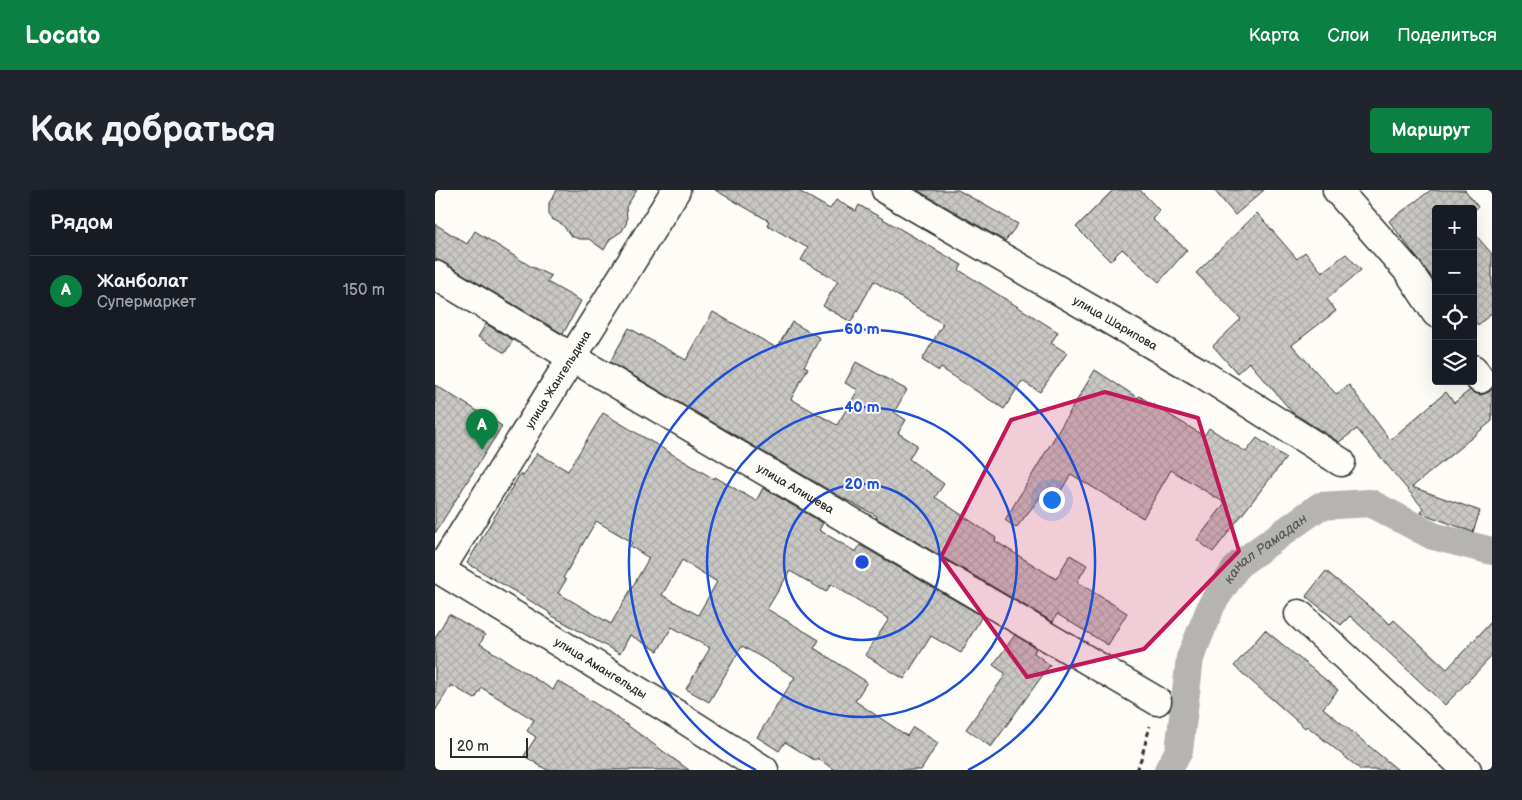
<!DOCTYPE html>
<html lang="ru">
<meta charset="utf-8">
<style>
:root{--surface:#171b24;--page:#20242c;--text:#f1f3f6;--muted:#9ea1a6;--line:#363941;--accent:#0b8043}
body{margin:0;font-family:"Balsamiq Sans",sans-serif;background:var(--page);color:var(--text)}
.controls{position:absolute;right:15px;top:15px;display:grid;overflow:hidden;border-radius:5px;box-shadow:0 5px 20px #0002}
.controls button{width:45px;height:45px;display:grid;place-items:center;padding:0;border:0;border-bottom:1px solid var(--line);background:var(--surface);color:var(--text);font:25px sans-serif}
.scale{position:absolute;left:15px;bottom:12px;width:78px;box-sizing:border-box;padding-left:5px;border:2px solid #2b2b2b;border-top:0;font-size:14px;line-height:18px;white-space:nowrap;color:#2b2b2b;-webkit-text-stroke:4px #fdfcf7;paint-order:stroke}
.you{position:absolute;left:616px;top:309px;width:18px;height:18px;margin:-12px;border:4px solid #fff;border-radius:50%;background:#1a73e8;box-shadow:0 0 0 8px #1a73e833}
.badge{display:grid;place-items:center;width:32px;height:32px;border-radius:50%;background:var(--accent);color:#fff;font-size:16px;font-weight:700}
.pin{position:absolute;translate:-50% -41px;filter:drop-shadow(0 1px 2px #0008)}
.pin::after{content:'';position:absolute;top:26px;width:18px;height:15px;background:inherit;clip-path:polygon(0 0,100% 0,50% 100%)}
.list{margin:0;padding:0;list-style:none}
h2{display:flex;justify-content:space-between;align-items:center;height:65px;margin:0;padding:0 20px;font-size:21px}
h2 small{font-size:16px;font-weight:400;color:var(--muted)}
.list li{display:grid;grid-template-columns:32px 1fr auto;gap:15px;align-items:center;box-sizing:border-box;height:70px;padding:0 20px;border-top:1px solid var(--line)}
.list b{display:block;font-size:19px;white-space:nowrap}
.list p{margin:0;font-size:16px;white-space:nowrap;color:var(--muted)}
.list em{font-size:16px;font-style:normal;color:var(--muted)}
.icon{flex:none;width:28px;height:28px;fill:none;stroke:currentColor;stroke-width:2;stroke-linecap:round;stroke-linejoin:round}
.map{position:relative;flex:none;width:1057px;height:580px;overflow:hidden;border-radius:5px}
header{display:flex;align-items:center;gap:30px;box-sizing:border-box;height:70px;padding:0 25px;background:var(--accent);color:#fff}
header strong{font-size:24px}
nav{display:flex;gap:28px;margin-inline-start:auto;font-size:18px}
.intro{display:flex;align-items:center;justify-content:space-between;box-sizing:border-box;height:120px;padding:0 30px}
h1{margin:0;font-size:35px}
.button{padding:12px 22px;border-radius:5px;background:var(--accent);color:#fff;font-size:18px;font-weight:700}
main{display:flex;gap:30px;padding:0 30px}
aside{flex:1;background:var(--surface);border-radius:5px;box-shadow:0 5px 20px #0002}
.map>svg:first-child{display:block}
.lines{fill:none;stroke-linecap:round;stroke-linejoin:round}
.canal{stroke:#b5b4b1;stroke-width:28}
.building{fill:url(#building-cross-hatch);stroke:#2b2b2b;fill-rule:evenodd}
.minor-casing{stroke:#2b2b2b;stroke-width:31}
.path{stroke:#2b2b2b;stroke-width:3;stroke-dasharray:5 4;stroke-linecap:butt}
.minor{stroke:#fdfcf7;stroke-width:28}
.marked{fill:#c2185b;fill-opacity:0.2;stroke:#c2185b;stroke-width:4;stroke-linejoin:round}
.ring{fill:none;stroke:#1d4ed8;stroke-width:2.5}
.labels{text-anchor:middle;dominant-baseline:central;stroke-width:4;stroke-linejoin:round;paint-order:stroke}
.street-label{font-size:12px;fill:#2b2b2b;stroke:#fdfcf7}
.water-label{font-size:14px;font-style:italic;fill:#5b5b5a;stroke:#fdfcf7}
.centre{fill:#1d4ed8;stroke:#fdfcf7;stroke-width:2.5}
.ring-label{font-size:15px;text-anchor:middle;font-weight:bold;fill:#1d4ed8;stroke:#fdfcf7;stroke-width:4;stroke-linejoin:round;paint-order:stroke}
</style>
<header>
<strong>Locato</strong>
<nav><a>Карта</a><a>Слои</a><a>Поделиться</a></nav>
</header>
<div class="intro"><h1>Как добраться</h1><a class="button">Маршрут</a></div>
<main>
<aside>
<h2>Рядом<small></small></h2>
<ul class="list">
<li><span class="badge">A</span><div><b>Жанболат</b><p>Супермаркет</p></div><em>150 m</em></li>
</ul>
</aside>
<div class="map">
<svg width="1057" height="580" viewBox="0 0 1057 580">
<defs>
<pattern id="building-cross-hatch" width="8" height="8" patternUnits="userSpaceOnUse" patternTransform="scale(1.25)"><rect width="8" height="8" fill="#c9c8c4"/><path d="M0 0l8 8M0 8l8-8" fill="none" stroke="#adaca9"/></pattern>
</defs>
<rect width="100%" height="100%" fill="#fdfcf7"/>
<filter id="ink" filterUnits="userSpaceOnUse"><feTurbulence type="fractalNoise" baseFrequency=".02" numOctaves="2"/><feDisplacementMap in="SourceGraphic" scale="10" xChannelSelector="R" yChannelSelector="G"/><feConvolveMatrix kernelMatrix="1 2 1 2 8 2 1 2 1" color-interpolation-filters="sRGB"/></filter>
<g filter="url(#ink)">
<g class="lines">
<path class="canal" id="s1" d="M733,580l11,-19 11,-93 22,-54 26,-39 82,-59 50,-3 63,33 59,15"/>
</g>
<g class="building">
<path d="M122,0h80l-11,17 1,13 -1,4 -4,7 -12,8 -6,11 -15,-11h-10l-8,-3 -9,-12 -10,-5 -3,-4v-12z"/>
<path d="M280,0h82l33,19 6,-9 20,11 3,-6 103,60 -3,5 99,62 -7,11 16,10 -27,39 -18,-11 -18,28 -63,-41 -2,3 -17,-11 21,-36 -69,-43 -23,41 -28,-16 15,-25 -37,-21 7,-12 -41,-23 2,-4z"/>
<path d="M482,0h41l60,34 -13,17z"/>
<path d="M678,0h27l20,21 -8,8 35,31 -28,32 -37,-33 -12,12 -34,-34z"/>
<path d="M779,0h50l-29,25z"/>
<path d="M996,0h34l13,17 -5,3 -37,-1v74l-47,-62z"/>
<path d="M822,23l40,46 8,-7 17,20 24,-18 15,16 -34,29 9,12 -44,34 44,49 13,-9 41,55 56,-48 8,11 16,-13 4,3 7,2 8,-3 3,-4v33l-80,66 68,24 -7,21 -52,-19 2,-5 -66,-79 -18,13 -46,-29 -44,-51 -12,11 -24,-27 28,-27 -45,-46z"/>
<path d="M0,34l32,20 8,-13 55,35 21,10 -4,6 34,19 -18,33 -120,-72 -8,-3z"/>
<path d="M1038,42l19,22v59l-14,12 -5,-6z"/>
<path d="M278,122l64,36 15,-26 28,16 -16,28 4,2 -17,31 46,26 21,-35 -13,-7 11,-21 51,28 -13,22 12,8 -8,13 19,12 -8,14 35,25 -9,13 61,41 -1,3 61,38 14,-24 17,10 -10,17 50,31 -19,32 -51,-31 -4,8 -177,-104 1,-2 -38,-20 -229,-134 19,-34 57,32z"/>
<path d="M51,134l27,16 -8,13 -27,-16z"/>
<path d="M660,180l43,28 1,-2 65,40 5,-8 37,24 11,-14 29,20 -73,94 -16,-12 28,-37 -54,-33 -28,48 -72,-44 -17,28 -12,-7 -26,33 -11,-8z"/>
<path d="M0,195l67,41 -67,107z"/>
<path d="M168,223l111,66 1,-2 41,24 7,-13 60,35 -4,7 37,22 4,-7 122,71 -21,37 -30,-17 -27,43 -39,-24 24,-36 -58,-35 -5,8 -36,-21 -23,38 52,31 -5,8 53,34 -12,19 52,35 6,-9 25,16 -17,27h-86l-18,-12 -1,3 -31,-19 -6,9 -22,-14 38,-60 -53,-31 -33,56 -23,-13 24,-41 -38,-21 -14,24 -28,-16 -10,19 -71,-40v-2l-82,-49 53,-89 3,2 14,-23 31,18zM161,331l36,21 -2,4 19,12 -38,66 -53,-31 8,-13 -3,-2zM247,370l35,22 -19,33 -36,-20z"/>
<path d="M891,381l64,53 4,-4 53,49 45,-48v35l-47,49 -95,-89 -9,9 -35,-29z"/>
<path d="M14,424l36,21 -5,9 73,46 5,-9 51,31 80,58h-142l-23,-14 12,-19 -9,-6 7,-11 -52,-32 -7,11 -24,-14 -16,26v-73z"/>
<path d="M830,440l73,60 -15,18 75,62h-37l-54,-44 -2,2 -71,-62z"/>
<path d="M580,445l21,13 -2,5 16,12 -59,82 -25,-18 40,-55 -13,-9z"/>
</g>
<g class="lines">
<g class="minor-casing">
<g id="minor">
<path id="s2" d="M451,0l315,183 140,89"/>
<path d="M902,0l72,82 27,41"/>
<path id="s3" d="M0,85l138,83 584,343"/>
<path d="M1038,179l7,10"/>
<path id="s4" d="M0,377l241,147 88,56"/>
<path id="s5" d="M5,380l236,-380"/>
<path d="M864,424l168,156"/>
</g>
</g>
<path class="path" d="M701,580l5,-11 9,-33"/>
<use href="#minor" class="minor"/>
</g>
</g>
<path class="marked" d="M670,202l93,26 41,133 -95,98 -117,28 -86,-120 70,-137z"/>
<g class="ring">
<circle cx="427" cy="372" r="78"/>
<circle cx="427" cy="372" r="155"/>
<path d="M321 580A233 233 0 1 1 533 580"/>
</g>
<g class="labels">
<g class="street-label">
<text stroke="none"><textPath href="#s2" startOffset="265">улица Шарипова</textPath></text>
<text stroke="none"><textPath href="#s5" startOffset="224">улица Жангельдина</textPath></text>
<text stroke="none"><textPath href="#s3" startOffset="419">улица Алишева</textPath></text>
<text stroke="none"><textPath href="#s4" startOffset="194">улица Амангельды</textPath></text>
</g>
<g class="water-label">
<text stroke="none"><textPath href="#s1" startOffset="252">канал Рамадан</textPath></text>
</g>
</g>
<circle cx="427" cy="372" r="8" class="centre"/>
<g class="ring-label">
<text x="427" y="144">60 m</text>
<text x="427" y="222">40 m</text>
<text x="427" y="299">20 m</text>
</g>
</svg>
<div class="controls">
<button>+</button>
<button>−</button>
<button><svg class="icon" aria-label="locate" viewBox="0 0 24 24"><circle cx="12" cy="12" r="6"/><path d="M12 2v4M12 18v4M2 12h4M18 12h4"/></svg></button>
<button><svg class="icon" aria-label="layers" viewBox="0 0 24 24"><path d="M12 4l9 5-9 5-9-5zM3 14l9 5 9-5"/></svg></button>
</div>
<div class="scale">20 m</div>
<div class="you"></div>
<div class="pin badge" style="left:47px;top:260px">A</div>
</div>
</main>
